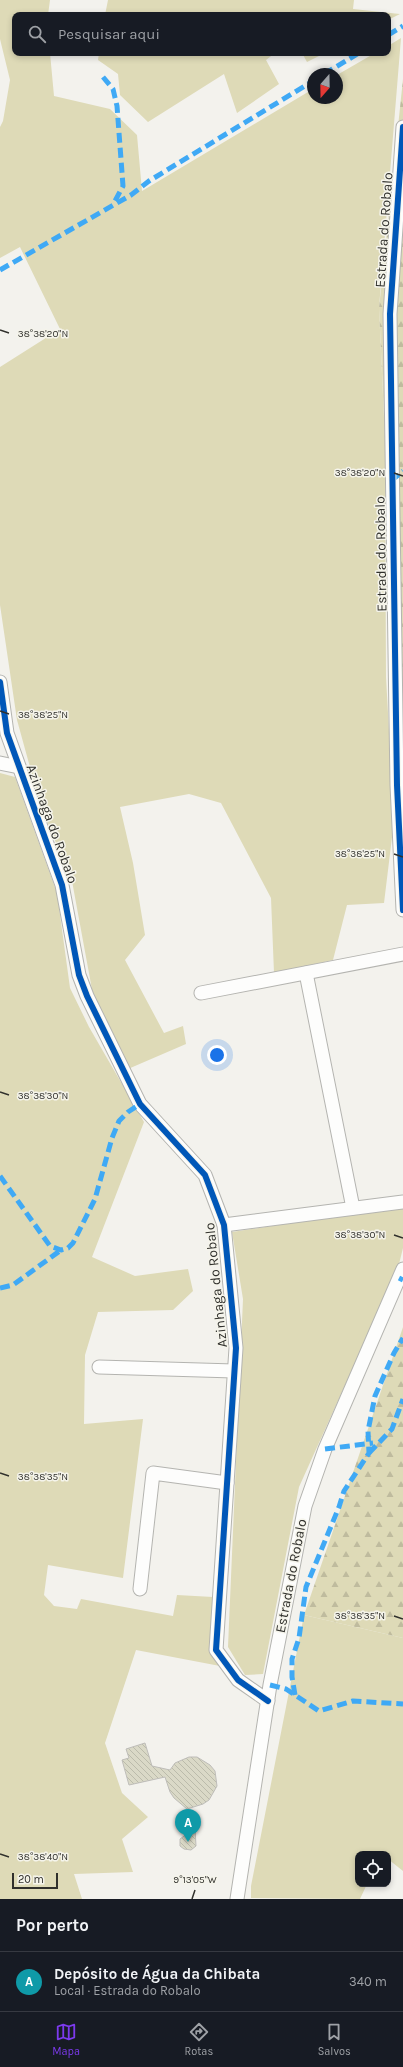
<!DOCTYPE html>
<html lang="pt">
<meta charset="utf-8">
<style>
:root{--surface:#171b24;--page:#242831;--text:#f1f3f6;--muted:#9ea1a6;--line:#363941;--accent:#7c3aed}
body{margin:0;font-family:Karla,sans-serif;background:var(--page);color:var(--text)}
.controls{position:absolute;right:12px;bottom:12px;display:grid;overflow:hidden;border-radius:8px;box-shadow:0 2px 6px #0003}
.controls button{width:36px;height:36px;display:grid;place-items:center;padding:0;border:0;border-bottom:1px solid var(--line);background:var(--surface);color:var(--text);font:20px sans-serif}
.compass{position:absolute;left:307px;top:68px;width:36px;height:36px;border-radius:50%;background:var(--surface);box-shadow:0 2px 6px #0003;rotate:200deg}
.scale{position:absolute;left:12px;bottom:10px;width:46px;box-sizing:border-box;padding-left:4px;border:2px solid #30302c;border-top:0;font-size:11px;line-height:14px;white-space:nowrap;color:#30302c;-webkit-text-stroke:3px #f5f4eb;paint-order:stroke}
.you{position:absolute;left:217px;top:1055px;width:14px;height:14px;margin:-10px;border:3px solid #fff;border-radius:50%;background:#1a73e8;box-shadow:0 0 0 6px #1a73e833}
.badge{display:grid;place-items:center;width:26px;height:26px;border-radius:50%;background:var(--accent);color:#fff;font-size:13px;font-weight:700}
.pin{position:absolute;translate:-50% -33px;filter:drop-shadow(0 1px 2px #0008)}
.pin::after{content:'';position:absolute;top:21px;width:14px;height:12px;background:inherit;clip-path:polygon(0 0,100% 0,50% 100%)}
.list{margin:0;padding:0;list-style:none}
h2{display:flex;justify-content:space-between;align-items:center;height:52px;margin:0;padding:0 16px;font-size:17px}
h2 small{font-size:13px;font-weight:400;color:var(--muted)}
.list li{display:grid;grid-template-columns:26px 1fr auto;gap:12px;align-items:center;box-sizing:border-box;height:60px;padding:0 16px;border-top:1px solid var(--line)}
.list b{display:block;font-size:15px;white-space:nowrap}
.list p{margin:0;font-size:13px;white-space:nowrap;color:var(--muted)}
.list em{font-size:13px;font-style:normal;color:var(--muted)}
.icon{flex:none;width:22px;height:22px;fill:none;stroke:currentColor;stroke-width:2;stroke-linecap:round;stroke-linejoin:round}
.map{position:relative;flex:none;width:403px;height:1899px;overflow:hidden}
.search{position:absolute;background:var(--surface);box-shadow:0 2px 6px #0003;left:12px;right:12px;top:12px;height:44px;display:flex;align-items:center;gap:10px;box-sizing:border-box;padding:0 14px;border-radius:8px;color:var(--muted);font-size:15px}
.sheet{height:112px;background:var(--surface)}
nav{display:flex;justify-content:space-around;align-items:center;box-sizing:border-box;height:56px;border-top:1px solid var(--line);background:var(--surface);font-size:11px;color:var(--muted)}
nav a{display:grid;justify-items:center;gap:2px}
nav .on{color:var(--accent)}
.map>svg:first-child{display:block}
.green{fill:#dedab7}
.forest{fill:url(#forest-firs)}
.building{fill:url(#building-back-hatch);stroke:#bebdb9}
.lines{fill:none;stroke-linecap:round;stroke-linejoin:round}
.street-casing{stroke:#b4b4b0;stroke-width:15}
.street{stroke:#fdfdfc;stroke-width:13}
.quiet{stroke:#3fa9f5;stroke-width:5;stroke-dasharray:10 5;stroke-linecap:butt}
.cycleway-casing{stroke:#f5f4eb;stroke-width:8}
.cycleway{stroke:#0057b8;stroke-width:6}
.ticks{fill:none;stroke:#30302c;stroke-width:1.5}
.labels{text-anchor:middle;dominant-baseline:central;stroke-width:3;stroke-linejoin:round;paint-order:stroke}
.street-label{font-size:14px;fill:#30302c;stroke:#f5f4eb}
.ticks-label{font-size:10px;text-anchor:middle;fill:#30302c;stroke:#f5f4eb;stroke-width:3;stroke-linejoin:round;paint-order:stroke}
</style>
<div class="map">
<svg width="403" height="1899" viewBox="0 0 403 1899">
<defs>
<pattern id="forest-firs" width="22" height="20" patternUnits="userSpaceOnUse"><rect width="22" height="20" fill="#dedab7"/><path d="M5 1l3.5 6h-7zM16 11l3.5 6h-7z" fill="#bfbb9e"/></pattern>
<pattern id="building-back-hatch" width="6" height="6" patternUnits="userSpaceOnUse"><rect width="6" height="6" fill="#dad9c7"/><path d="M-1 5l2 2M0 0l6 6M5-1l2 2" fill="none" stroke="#bbbbab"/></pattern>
</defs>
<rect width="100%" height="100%" fill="#f3f2ed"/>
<g class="green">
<path d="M0,0h50l-2,15h-33v38h35l4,43 56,13 27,26 5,56 171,-102v9h24v-23l38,-22h13v-7l13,-8 -22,270 6,131 1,238 8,144 -10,82 -37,2 -14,55 -59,13 -3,-75 -50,-95 -32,-9 -69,13 13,56 12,72 -20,25 39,73 19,-7 3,18 -58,25 -35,-74 -21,-114 -31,-74 -24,-87 -17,-115v-238l60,-38 -40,-82 -20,11v-131l3,-6 7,-41 -10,-41z"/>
<path d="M108,0h246l-1,9 47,5 -12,6v-5h-283z"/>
<path d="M99,53h176l-9,7 13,24 -42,29 -13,-39 -76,48 -28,-27 -2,-21 -20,-14z"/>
<path d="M302,53h23l-18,9z"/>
<path d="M0,773l15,4 42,116 13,95 19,39 55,95 -52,135 43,19 53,-7 5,22 -20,19 -75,2 -13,43 -1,69 59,-5 -20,159 -75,-13 -4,30 10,11 23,3 4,-10 92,17 4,-21 36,2 -3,50 10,19 -84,-16 -31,93 17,50 26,24 -26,22 11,33 -59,2 8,25h-82z"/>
<path d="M403,1206v42l-5,20 -99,219 -36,187 -18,1 -17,-28 15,-348 -11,-67z"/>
<path d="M304,1615l99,23v233l-15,-12v-5h-30v30h9l-7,15 -109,-1v-12z"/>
</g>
<g class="forest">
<path d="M403,79v641l-18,-281 -6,-131z"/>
<path d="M403,1327v311l-99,-23z"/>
</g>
<g class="building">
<path d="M145,1743l7,23 18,4 5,-7 14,-6h8l13,8 5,6 2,15 -8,14 -6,4 -16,5 -13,-11 -4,-6 -5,-15 -36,8 -7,-25 7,-2 -3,-9z"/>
<path d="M195,1828l1,18 -5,4 -7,-1 -4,-3v-7z"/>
</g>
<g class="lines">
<g class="street-casing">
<g id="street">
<path d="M403,127l-13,187 7,471 6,125"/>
<path d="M0,682l7,51 55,152 17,90 8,21 53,108 65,71 19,50 12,123 -20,302 22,30 30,21"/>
<path d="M0,763l19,4"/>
<path d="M306,973l47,235"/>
<path d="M201,993l202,-39"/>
<path d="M224,1225l179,-23"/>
<path d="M99,1367l135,4"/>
<path d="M140,1589l13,-116 74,10"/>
<path d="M237,1899l33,-214 35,-179 20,-57 78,-180"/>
</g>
</g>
<use href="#street" class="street"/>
<g class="quiet">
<path d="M388,35l15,-9"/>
<path d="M324,74l35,-21"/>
<path d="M103,77l10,12 4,17 6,80 -8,15"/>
<path d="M0,270l131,-75 18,-14 164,-100"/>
<path d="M391,481l12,-10"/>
<path d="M0,1176l50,70 11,4 7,-2 5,-5 22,-44 17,-61 7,-17 9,-9 12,-8"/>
<path d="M399,1278l4,2"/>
<path d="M0,1288l13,-3 48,-35"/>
<path d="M325,1449l48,-6"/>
<path d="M369,1453l23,-24 11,-30"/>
<path d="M270,1685l16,4 33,22 34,-10 50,3"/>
<path d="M295,1695l-3,-18v-18l7,-21 7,-51 33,-80 5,-16 25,-38 -1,-22 7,-35 19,-43 9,-15"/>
</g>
<g class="cycleway-casing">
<g id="cycleway">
<path d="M403,127l-13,187 7,471 6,125"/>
<path d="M0,682l7,51 55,152 17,90 8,21 53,108 65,71 19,50 12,123 -20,302 22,30 30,21"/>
</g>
</g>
<use href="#cycleway" class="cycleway"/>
</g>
<path class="ticks" d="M0,330l9,3M394,473l9,3M0,711l9,3M394,854l9,3M0,1092l9,3M394,1235l9,3M0,1473l9,3M394,1616l9,3M0,1854l9,3M192,1899l3,-9"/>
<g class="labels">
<g class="street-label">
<text transform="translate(384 230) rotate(-86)">Estrada do Robalo</text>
<text transform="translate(381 554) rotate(-91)">Estrada do Robalo</text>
<text transform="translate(52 824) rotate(70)">Azinhaga do Robalo</text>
<text transform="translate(216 1285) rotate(-96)">Azinhaga do Robalo</text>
<text transform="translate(291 1576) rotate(-79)">Estrada do Robalo</text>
</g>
</g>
<g class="ticks-label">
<text x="43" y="337">38°38'20"N</text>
<text x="360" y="476">38°38'20"N</text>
<text x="43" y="718">38°38'25"N</text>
<text x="360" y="857">38°38'25"N</text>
<text x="43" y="1099">38°38'30"N</text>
<text x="360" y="1238">38°38'30"N</text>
<text x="43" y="1480">38°38'35"N</text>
<text x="360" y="1619">38°38'35"N</text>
<text x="43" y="1860">38°38'40"N</text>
<text x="195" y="1883">9°13'05"W</text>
</g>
</svg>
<div class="controls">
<button><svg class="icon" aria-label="locate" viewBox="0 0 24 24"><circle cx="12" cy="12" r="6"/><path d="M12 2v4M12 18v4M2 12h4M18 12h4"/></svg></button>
</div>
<svg class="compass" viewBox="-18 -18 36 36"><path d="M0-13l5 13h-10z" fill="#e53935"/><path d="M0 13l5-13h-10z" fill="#9ea1a6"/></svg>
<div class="scale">20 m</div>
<div class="you"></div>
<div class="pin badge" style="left:188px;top:1842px;background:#0f9aa8">A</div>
<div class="search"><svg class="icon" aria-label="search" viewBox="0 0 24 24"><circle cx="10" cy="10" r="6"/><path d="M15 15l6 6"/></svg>Pesquisar aqui</div>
</div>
<section class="sheet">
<h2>Por perto<small></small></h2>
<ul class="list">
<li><span class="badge" style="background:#0f9aa8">A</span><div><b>Depósito de Água da Chibata</b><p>Local · Estrada do Robalo</p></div><em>340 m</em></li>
</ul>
</section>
<nav>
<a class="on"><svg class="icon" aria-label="map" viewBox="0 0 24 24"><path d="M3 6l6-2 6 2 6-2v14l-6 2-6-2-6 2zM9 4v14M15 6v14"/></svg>Mapa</a>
<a><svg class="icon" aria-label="directions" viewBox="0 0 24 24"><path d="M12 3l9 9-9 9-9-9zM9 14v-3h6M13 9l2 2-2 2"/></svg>Rotas</a>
<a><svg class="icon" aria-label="saved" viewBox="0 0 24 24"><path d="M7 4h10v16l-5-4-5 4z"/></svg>Salvos</a>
</nav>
